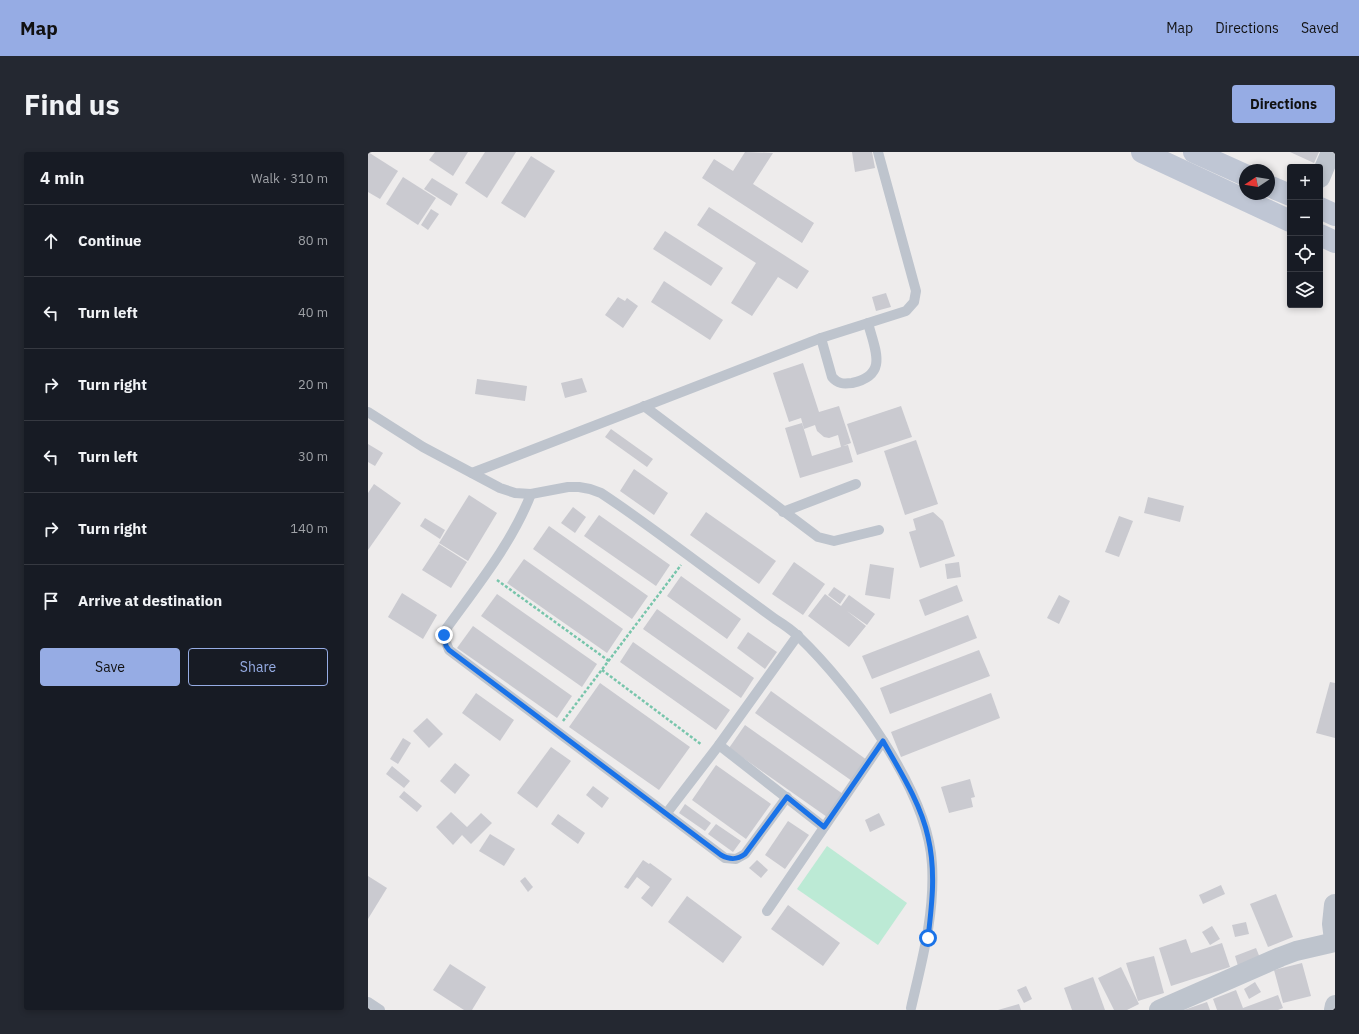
<!DOCTYPE html>
<meta charset="utf-8">
<style>
:root{--surface:#171b24;--page:#242831;--text:#f1f3f6;--muted:#9ea1a6;--line:#363941;--accent:#96ace4}
body{margin:0;font-family:"IBM Plex Sans",sans-serif;background:var(--page);color:var(--text)}
.controls{position:absolute;right:12px;top:12px;display:grid;overflow:hidden;border-radius:4px;box-shadow:0 2px 6px #0003}
.controls button{width:36px;height:36px;display:grid;place-items:center;padding:0;border:0;border-bottom:1px solid var(--line);background:var(--surface);color:var(--text);font:20px sans-serif}
.compass{position:absolute;left:871px;top:12px;width:36px;height:36px;border-radius:50%;background:var(--surface);box-shadow:0 2px 6px #0003;rotate:258deg}
.stop{position:absolute;width:12px;height:12px;margin:-9px;border:3px solid #1a73e8;border-radius:50%;background:#fff}
.stop.end{background:#1a73e8;border-color:#fff;box-shadow:0 1px 4px #0008}
.list{margin:0;padding:0;list-style:none}
h2{display:flex;justify-content:space-between;align-items:center;height:52px;margin:0;padding:0 16px;font-size:17px}
h2 small{font-size:13px;font-weight:400;color:var(--muted)}
.list li{display:grid;grid-template-columns:26px 1fr auto;gap:12px;align-items:center;box-sizing:border-box;height:72px;padding:0 16px;border-top:1px solid var(--line)}
.list b{display:block;font-size:15px;white-space:nowrap}
.list em{font-size:13px;font-style:normal;color:var(--muted)}
.actions{display:flex;gap:8px;padding:12px 16px}
.actions a{flex:1;padding:9px 0;border:1px solid var(--accent);border-radius:4px;text-align:center;font-size:14px;color:var(--accent)}
.actions .main{background:var(--accent);color:#111}
.icon{flex:none;width:22px;height:22px;fill:none;stroke:currentColor;stroke-width:2;stroke-linecap:round;stroke-linejoin:round}
.map{position:relative;flex:none;width:967px;height:858px;overflow:hidden;border-radius:4px}
header{display:flex;align-items:center;gap:24px;box-sizing:border-box;height:56px;padding:0 20px;background:var(--accent);color:#111}
header strong{font-size:19px}
nav{display:flex;gap:22px;margin-inline-start:auto;font-size:14px}
.intro{display:flex;align-items:center;justify-content:space-between;box-sizing:border-box;height:96px;padding:0 24px}
h1{margin:0;font-size:28px}
.button{padding:10px 18px;border-radius:4px;background:var(--accent);color:#111;font-size:14px;font-weight:700}
main{display:flex;gap:24px;padding:0 24px}
aside{flex:1;background:var(--surface);border-radius:4px;box-shadow:0 2px 6px #0003}
.map>svg:first-child{display:block}
.pitch{fill:#bcead5}
.building{fill:#cacad0}
.lines{fill:none;stroke-linecap:round;stroke-linejoin:round}
.path{stroke:#77c5ab;stroke-width:2.5;stroke-dasharray:3 2;stroke-linecap:butt}
.service{stroke:#bec4cd;stroke-width:10}
.minor{stroke:#bec4cd;stroke-width:20}
.tertiary{stroke:#bec4cd;stroke-width:22}
.secondary{stroke:#bfc6d4;stroke-width:22}
.route{stroke:#1a73e8;stroke-width:5}
</style>
<header>
<strong>Map</strong>
<nav><a>Map</a><a>Directions</a><a>Saved</a></nav>
</header>
<div class="intro"><h1>Find us</h1><a class="button">Directions</a></div>
<main>
<aside>
<h2>4 min<small>Walk · 310 m</small></h2>
<ul class="list">
<li><svg class="icon" aria-label="ahead" viewBox="0 0 24 24"><path d="M12 20V5M6 11l6-6 6 6"/></svg><div><b>Continue</b></div><em>80 m</em></li>
<li><svg class="icon" aria-label="left" viewBox="0 0 24 24"><path d="M17 20v-9H6M10 6l-5 5 5 5"/></svg><div><b>Turn left</b></div><em>40 m</em></li>
<li><svg class="icon" aria-label="right" viewBox="0 0 24 24"><path d="M7 20v-9h11M14 6l5 5-5 5"/></svg><div><b>Turn right</b></div><em>20 m</em></li>
<li><svg class="icon" aria-label="left" viewBox="0 0 24 24"><path d="M17 20v-9H6M10 6l-5 5 5 5"/></svg><div><b>Turn left</b></div><em>30 m</em></li>
<li><svg class="icon" aria-label="right" viewBox="0 0 24 24"><path d="M7 20v-9h11M14 6l5 5-5 5"/></svg><div><b>Turn right</b></div><em>140 m</em></li>
<li><svg class="icon" aria-label="arrive" viewBox="0 0 24 24"><path d="M6 21V4h12l-3 4 3 4H6"/></svg><div><b>Arrive at destination</b></div></li>
</ul>
<div class="actions"><a class="main">Save</a><a>Share</a></div>
</aside>
<div class="map">
<svg width="967" height="858" viewBox="0 0 967 858">
<rect width="100%" height="100%" fill="#eeecec"/>
<path class="pitch" d="M459,694l80,57 -29,42 -81,-56z"/>
<g class="building">
<path d="M0,0l30,19 -18,28 -12,-7z"/>
<path d="M67,0h33l-15,24 -24,-16z"/>
<path d="M117,0h31l-29,46 -22,-15z"/>
<path d="M377,0l28,1 -20,31 61,39 -12,20 -100,-65 12,-19 19,12z"/>
<path d="M484,0h20l3,16 -20,4z"/>
<path d="M922,0h29l-5,11z"/>
<path d="M163,4l24,15 -30,47 -24,-15z"/>
<path d="M35,25l33,21 -18,27 -32,-21z"/>
<path d="M64,26l26,16 -7,12 -27,-17z"/>
<path d="M341,55l100,64 -12,18 -19,-12 -26,39 -21,-13 25,-40 -59,-38z"/>
<path d="M63,57l8,5 -11,16 -7,-5z"/>
<path d="M297,79l58,37 -12,18 -58,-37z"/>
<path d="M296,129l59,39 -13,20 -59,-38z"/>
<path d="M518,141l5,14 -15,4 -4,-14z"/>
<path d="M250,145l7,4 2,-3 11,8 -15,22 -18,-13z"/>
<path d="M435,211l16,49 20,-6 12,37 -8,3 5,-1 5,17 -53,16 -15,-50 17,-5 10,33 29,-9 -3,-12 -9,3 -5,-1 -7,-6 -2,-6 -11,4 -3,-11 -12,4 -16,-49z"/>
<path d="M214,226l5,14 -22,6 -4,-15z"/>
<path d="M109,227l50,7 -2,15 -50,-7z"/>
<path d="M533,254l11,31 -55,18 -10,-31z"/>
<path d="M243,277l42,30 -6,8 -42,-30z"/>
<path d="M548,288l22,64 -33,11 -21,-64z"/>
<path d="M0,292l15,9 -8,13 -7,-4z"/>
<path d="M266,317l34,24 -14,22 -34,-24z"/>
<path d="M6,332l27,19 -33,47v-57z"/>
<path d="M101,343l28,18 -29,48 -29,-18z"/>
<path d="M780,345l36,9 -4,16 -36,-9z"/>
<path d="M205,355l13,10 -11,16 -14,-10z"/>
<path d="M338,360l70,49 -17,23 -69,-49z"/>
<path d="M565,360l10,9 12,35 -35,12 -11,-36 7,-2 -3,-11z"/>
<path d="M231,363l71,50 -14,21 -72,-50z"/>
<path d="M751,364l14,5 -14,36 -14,-5z"/>
<path d="M57,366l20,12 -5,9 -20,-13z"/>
<path d="M181,374l99,70 -16,23 -99,-70z"/>
<path d="M71,392l28,18 -16,26 -29,-18z"/>
<path d="M156,407l99,70 -16,24 -100,-70z"/>
<path d="M426,410l31,22 -22,31 -31,-21z"/>
<path d="M591,410l2,15 -14,2 -2,-15z"/>
<path d="M502,412l24,4 -4,31 -25,-4z"/>
<path d="M313,424l60,43 -14,20 -60,-43z"/>
<path d="M589,433l6,16 -38,15 -6,-16z"/>
<path d="M466,435l12,8 -6,9 -12,-9z"/>
<path d="M34,441l35,22 -14,24 -35,-22z"/>
<path d="M129,442l100,70 -15,23 -101,-71z"/>
<path d="M457,442l16,12 8,-11 26,19 -8,11 -20,-14 19,15 -17,21 -41,-31z"/>
<path d="M691,443l11,6 -11,23 -12,-6z"/>
<path d="M289,457l97,69 -13,20 -98,-69z"/>
<path d="M600,463l9,23 -105,41 -10,-23z"/>
<path d="M105,474l99,70 -15,22 -100,-70z"/>
<path d="M380,480l29,20 -12,17 -28,-21z"/>
<path d="M265,490l97,68 -14,20 -96,-68z"/>
<path d="M611,498l11,26 -100,38 -10,-26z"/>
<path d="M962,530l5,1v55l-19,-5z"/>
<path d="M232,531l90,64 -31,43 -90,-63z"/>
<path d="M403,539l96,69 -15,21 -97,-68z"/>
<path d="M108,541l38,27 -14,21 -38,-28z"/>
<path d="M623,541l9,25 -99,39 -10,-25z"/>
<path d="M59,566l16,16 -14,14 -16,-17z"/>
<path d="M377,573l98,69 -16,23 -98,-69z"/>
<path d="M35,586l8,5 -13,21 -8,-5z"/>
<path d="M183,595l20,14 -34,47 -20,-15z"/>
<path d="M87,611l15,12 -15,19 -15,-13z"/>
<path d="M348,613l55,39 -25,35 -54,-39z"/>
<path d="M24,614l18,15 -6,7 -18,-14z"/>
<path d="M602,627l5,18 -4,1 2,9 -24,6 -8,-26z"/>
<path d="M225,634l16,12 -7,10 -16,-13z"/>
<path d="M36,639l18,15 -5,6 -18,-15z"/>
<path d="M317,652l26,19 -6,8 -26,-18z"/>
<path d="M83,660l16,15 14,-14 11,10 -21,21 -9,-9 -9,10 -17,-18z"/>
<path d="M511,661l6,12 -15,7 -5,-12z"/>
<path d="M190,662l27,19 -7,11 -27,-20z"/>
<path d="M420,669l21,14 -24,34 -20,-14z"/>
<path d="M348,672l25,17 -8,11 -25,-18z"/>
<path d="M122,682l25,15 -11,17 -25,-15z"/>
<path d="M275,708l6,4 1,-1 22,16 -20,28 -11,-9 9,-11 -13,-10 -9,12 -4,-2z"/>
<path d="M389,708l11,10 -7,8 -12,-10z"/>
<path d="M0,724l19,12 -19,31z"/>
<path d="M157,725l8,10 -5,5 -8,-11z"/>
<path d="M853,733l4,9 -22,10 -4,-9z"/>
<path d="M908,742l17,43 -25,10 -18,-43z"/>
<path d="M319,744l55,41 -19,26 -55,-41z"/>
<path d="M420,753l52,38 -17,23 -52,-37z"/>
<path d="M878,770l3,12 -14,3 -3,-12z"/>
<path d="M844,774l8,13 -10,6 -8,-13z"/>
<path d="M818,787l5,14 31,-10 8,24 -59,19 -12,-38z"/>
<path d="M888,796l4,10 -22,8 -3,-10z"/>
<path d="M786,804l10,37 -26,8 -12,-38z"/>
<path d="M934,811l9,33 -28,7 -9,-33z"/>
<path d="M82,812l36,23 -14,23h-8l-31,-20z"/>
<path d="M753,815l18,37 -12,6h-13l-16,-32z"/>
<path d="M725,825l12,33h-33l-8,-22z"/>
<path d="M887,830l6,10 -12,7 -5,-10z"/>
<path d="M658,834l6,13 -8,4 -7,-13z"/>
<path d="M868,838l7,18 35,-13 5,13 -5,2h-61l-4,-11z"/>
<path d="M839,850l3,8h-26z"/>
<path d="M651,852l2,6h-23z"/>
</g>
<g class="lines">
<g class="path">
<path d="M129,428l112,81"/>
<path d="M234,518l100,75"/>
<path d="M195,569l118,-156"/>
</g>
<g class="service">
<path d="M453,186l11,39c6,7 11,7 20,6 37,-8 23,-33 16,-60"/>
<path d="M276,254l174,131 16,4 45,-11"/>
<path d="M0,260l55,35 77,41 15,5 16,1 37,-7h11l11,2 11,4c44,29 86,62 129,93 15,11 30,22 45,33 8,5 17,11 24,18 52,50 129,153 133,227 3,50 -10,96 -21,144"/>
<path d="M104,321l349,-135 85,-27 8,-9 2,-11 -38,-139"/>
<path d="M163,342c-19,49 -54,92 -85,135l-1,11 4,10 276,208 11,1 9,-5 42,-57"/>
<path d="M415,360l73,-28"/>
<path d="M351,593l105,82"/>
<path d="M298,662l53,-69 79,-110"/>
<path d="M399,759l116,-170"/>
<path d="M0,850l12,8"/>
</g>
<g class="minor">
<path d="M952,26l11,-26"/>
<path d="M791,858l121,-53 16,-6 39,-9"/>
<path d="M966,858l1,-5"/>
</g>
<path class="tertiary" d="M967,753l-2,19 2,16"/>
<g class="secondary">
<path d="M774,0l148,69"/>
<path d="M826,0l51,23"/>
<path d="M901,34l21,9"/>
<path d="M952,56l15,7"/>
<path d="M952,83l15,7"/>
</g>
</g>
<g class="lines">
<path class="route" d="M76,483l2,11 3,4 272,205c9,5 16,5 24,-1l42,-57 37,30 59,-86c17,30 38,63 45,96 8,34 4,67 0,101"/>
</g>
</svg>
<div class="controls">
<button>+</button>
<button>−</button>
<button><svg class="icon" aria-label="locate" viewBox="0 0 24 24"><circle cx="12" cy="12" r="6"/><path d="M12 2v4M12 18v4M2 12h4M18 12h4"/></svg></button>
<button><svg class="icon" aria-label="layers" viewBox="0 0 24 24"><path d="M12 4l9 5-9 5-9-5zM3 14l9 5 9-5"/></svg></button>
</div>
<svg class="compass" viewBox="-18 -18 36 36"><path d="M0-13l5 13h-10z" fill="#e53935"/><path d="M0 13l5-13h-10z" fill="#9ea1a6"/></svg>
<div class="stop" style="left:560px;top:786px"></div>
<div class="stop end" style="left:76px;top:483px"></div>
</div>
</main>
